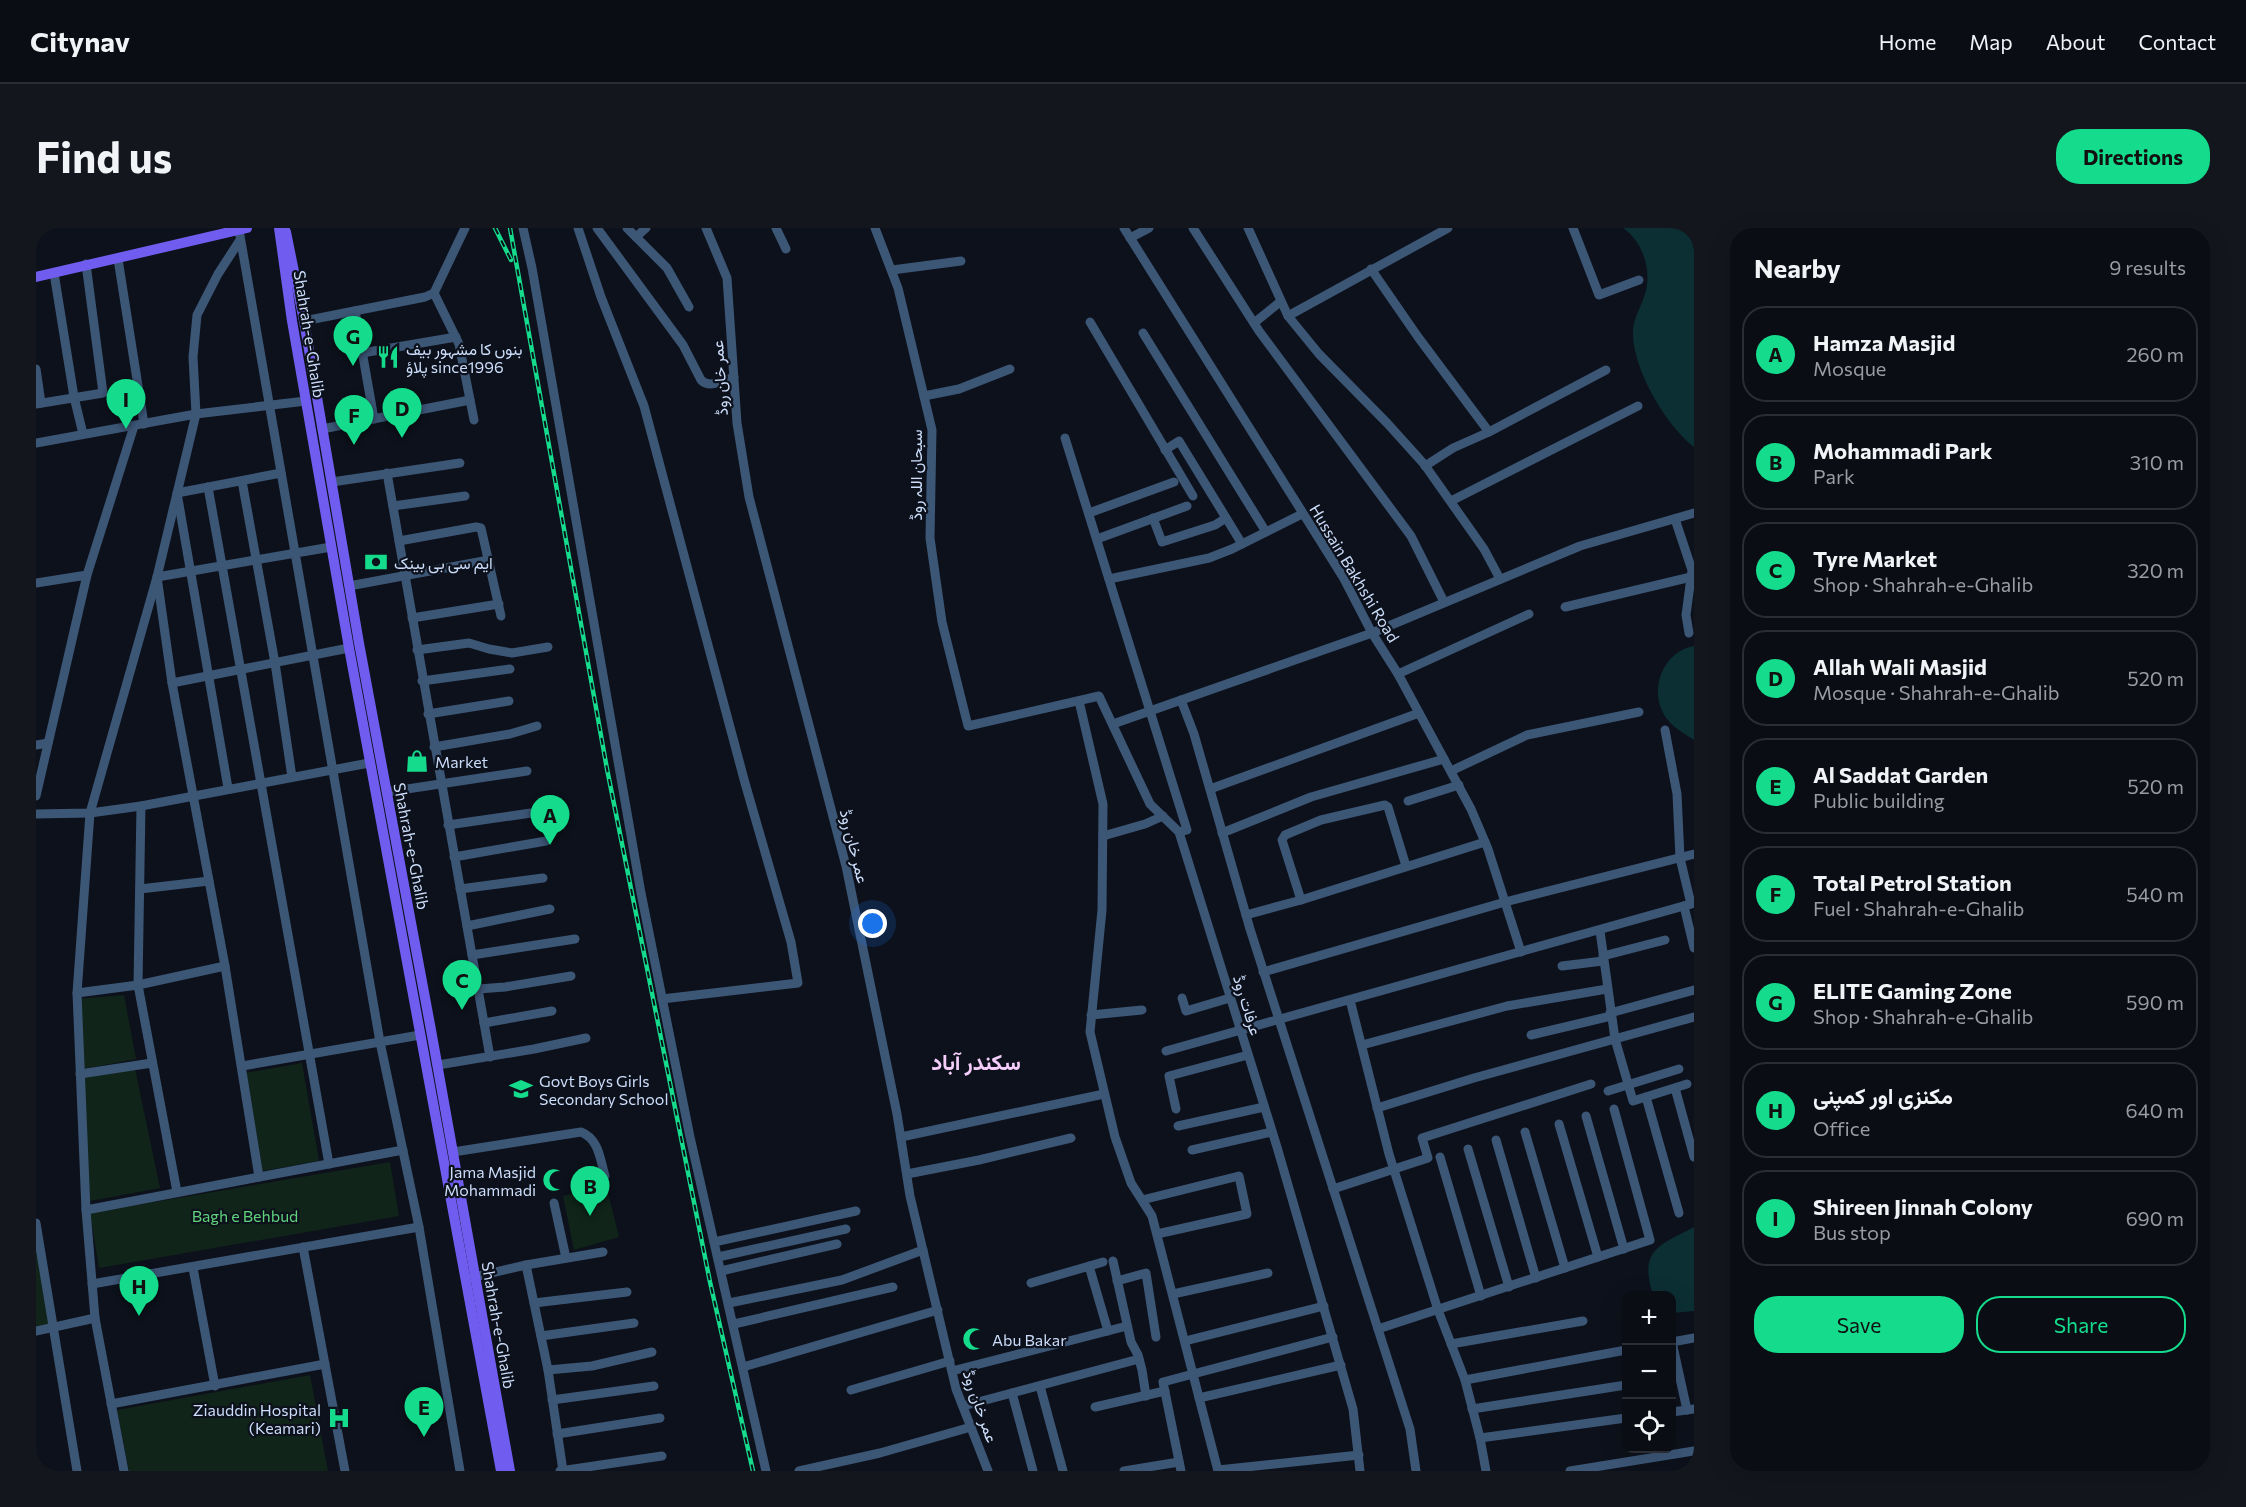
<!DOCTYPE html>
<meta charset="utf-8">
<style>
:root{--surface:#0a0d14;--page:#13161d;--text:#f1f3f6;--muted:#999ca0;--line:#2a2d34;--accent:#15dc8d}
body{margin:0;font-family:Commissioner,Vazirmatn,sans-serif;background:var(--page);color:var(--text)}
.controls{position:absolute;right:18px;bottom:18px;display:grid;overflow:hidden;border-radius:12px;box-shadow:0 6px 24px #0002}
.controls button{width:54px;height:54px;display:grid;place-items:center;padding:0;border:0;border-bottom:2px solid var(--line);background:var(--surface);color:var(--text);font:30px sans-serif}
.you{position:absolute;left:837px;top:696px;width:21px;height:21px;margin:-15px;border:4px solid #fff;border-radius:50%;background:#1a73e8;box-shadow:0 0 0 9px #1a73e833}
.badge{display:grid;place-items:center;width:39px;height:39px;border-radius:50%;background:var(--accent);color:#111;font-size:20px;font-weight:700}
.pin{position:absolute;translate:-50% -50px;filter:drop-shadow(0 2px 3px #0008)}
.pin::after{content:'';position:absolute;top:32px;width:21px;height:18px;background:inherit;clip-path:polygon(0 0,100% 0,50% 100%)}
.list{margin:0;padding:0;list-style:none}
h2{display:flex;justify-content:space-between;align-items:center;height:78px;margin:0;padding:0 24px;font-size:26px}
h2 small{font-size:20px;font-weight:400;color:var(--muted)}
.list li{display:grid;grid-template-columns:39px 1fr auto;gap:18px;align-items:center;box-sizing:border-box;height:96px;margin:0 12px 12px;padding:0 12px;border:2px solid var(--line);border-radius:24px}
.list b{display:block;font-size:22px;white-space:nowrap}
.list p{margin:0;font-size:20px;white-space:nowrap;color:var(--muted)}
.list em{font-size:20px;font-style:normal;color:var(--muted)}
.actions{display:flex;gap:12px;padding:18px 24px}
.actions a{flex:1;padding:14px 0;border:2px solid var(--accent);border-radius:24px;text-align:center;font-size:21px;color:var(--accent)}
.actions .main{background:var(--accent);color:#111}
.icon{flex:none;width:33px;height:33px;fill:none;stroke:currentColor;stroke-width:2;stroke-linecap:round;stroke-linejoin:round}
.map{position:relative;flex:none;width:1658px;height:1243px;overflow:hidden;border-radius:24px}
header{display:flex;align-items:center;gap:36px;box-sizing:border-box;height:84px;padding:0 30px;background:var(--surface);border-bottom:2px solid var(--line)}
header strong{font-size:28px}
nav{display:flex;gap:33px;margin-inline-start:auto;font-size:21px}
.intro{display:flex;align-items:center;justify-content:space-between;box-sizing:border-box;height:144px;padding:0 36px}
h1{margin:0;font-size:42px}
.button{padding:15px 27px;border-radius:24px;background:var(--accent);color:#111;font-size:21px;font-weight:700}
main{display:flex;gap:36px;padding:0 36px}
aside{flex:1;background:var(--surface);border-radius:24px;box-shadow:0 6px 24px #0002}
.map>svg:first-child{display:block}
.green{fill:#10241a}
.water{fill:#0c2f34}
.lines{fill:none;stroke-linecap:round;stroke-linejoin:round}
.minor{stroke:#3c5676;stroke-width:9}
.major{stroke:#705df0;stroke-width:10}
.rail-casing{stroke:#15dc8d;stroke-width:4.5}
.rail{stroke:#0d111b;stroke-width:2;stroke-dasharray:7;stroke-linecap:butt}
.labels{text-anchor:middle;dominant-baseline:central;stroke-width:4.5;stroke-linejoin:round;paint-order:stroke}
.street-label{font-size:16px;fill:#cbddfa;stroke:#0d111b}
.poi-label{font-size:16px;fill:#cbddfa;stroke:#0d111b;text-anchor:start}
.park-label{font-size:16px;fill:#60d27c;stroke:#0d111b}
.district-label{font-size:22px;font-weight:bold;fill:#f4cdfa;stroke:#0d111b}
</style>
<header>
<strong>Citynav</strong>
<nav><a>Home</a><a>Map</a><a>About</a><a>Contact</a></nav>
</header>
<div class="intro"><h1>Find us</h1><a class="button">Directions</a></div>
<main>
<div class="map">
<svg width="1658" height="1243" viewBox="0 0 1658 1243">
<rect width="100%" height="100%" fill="#0d111b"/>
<g class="green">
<path d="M88,767l12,64 -58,11 -3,-71z"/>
<path d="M266,835l17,98 -57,10 -17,-98z"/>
<path d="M99,841l25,119 -70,13 -8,-124z"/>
<path d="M354,934l9,54 -300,52 -9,-55z"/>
<path d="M570,957l13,52 -45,13 -11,-54z"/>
<path d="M0,995l18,104 -18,4z"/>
<path d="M274,1147l18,96h-199l-12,-61z"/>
</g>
<g class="water">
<path d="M1587,0h71v219c-28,-21 -62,-79 -61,-115 0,-13 7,-23 11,-35 9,-23 0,-55 -21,-69z"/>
<path d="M1658,418v94c-9,-6 -20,-12 -26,-20 -21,-26 -7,-68 26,-74z"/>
<path d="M1658,999v84l-22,2v-17l-19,-1c-14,-45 5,-49 41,-68z"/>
</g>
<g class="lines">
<g class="minor">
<path d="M487,0l9,40 109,625 49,244 76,334"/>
<path d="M542,0l23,69 43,109 101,377 46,159 7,41 -136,16"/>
<path d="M561,0l86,117 18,35c9,9 22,0 33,-3"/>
<path d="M591,0l40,40 22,39"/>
<path d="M670,0l21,50 10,145 12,74 97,369 51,248 13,82 46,193 32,82"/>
<path d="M740,0l10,21"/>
<path d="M839,0l23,60 34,142 -2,108 12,84 26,104 131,-30 51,108 29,28 98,315 76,262 7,62"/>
<path d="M1088,0l219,349 29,56 26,41 73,135 17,40 33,103"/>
<path d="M1157,0l66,103 152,205 33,66"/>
<path d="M1212,0l40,88 31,38 68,69 37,41 60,85 16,30"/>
<path d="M1537,0l26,67 40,-15"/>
<path d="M203,2l141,812 39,185 41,244"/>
<path d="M600,9l10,-9"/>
<path d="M1094,10l19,-10"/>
<path d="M82,31l26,165"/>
<path d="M1335,41l47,68 71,95"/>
<path d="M856,42l69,-9"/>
<path d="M18,45l20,124 9,37"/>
<path d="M398,65l25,51 15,76"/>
<path d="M319,83l19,108"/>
<path d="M1252,88l160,-88"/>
<path d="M268,93l121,-24 9,-4 31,-65"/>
<path d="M1054,94l103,174"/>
<path d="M1218,95l26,-21"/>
<path d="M1107,105l123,199"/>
<path d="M326,125l94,-16"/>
<path d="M0,141l5,34"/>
<path d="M888,168l35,-7 51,-20"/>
<path d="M0,176l67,-11 -17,-129"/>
<path d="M286,201l148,-29"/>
<path d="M1029,210l122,392 -8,2"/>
<path d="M0,215l160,-29 110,-13"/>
<path d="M1129,222l14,-9 63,103"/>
<path d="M1389,238l28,-18 36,-16 117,-62"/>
<path d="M351,245l103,584"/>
<path d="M206,253l33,182 17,114"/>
<path d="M296,254l128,-19"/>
<path d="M172,259l121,677"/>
<path d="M1415,273l187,-95"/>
<path d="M357,278l72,-10"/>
<path d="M1053,285l85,-31"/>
<path d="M1117,290l9,24 53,-17 11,-7"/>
<path d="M1639,291l17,51 -6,45 3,18"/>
<path d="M1061,311l90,-33"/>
<path d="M363,313l77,-14 5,1 20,88"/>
<path d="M1073,351l100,-21 23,-9 70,-35"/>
<path d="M0,355l51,-8"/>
<path d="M313,358l140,-26"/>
<path d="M1529,379l126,-30"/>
<path d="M376,390l87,-14"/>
<path d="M381,422l52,-7 20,6 23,4 36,-6"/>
<path d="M1362,446l131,-60"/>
<path d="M386,453l88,-12"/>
<path d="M136,455l177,-35"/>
<path d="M1145,472l13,34 56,195 160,500 6,42"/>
<path d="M1043,473l24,103 -1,106 -12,122 25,105 16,46 21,33 66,255"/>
<path d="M392,486l81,-13"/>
<path d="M1077,496l259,-91 208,-87 114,-33"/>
<path d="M1629,502l12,64 3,64 11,46"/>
<path d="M0,517l12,-2"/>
<path d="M398,519l76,-13 27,-8"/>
<path d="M1415,543l76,-36 112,-23"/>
<path d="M192,560l-51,-295 104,-20"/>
<path d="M1174,561l209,-76"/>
<path d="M351,564l140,-21"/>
<path d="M0,568l51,-221 47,-149"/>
<path d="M1372,573l51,-16"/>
<path d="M105,578l-3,179 39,207"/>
<path d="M0,586l54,-1 51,-7 228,-43"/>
<path d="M412,597l90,-13"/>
<path d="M1186,605l89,-36 133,-38"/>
<path d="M1067,608l42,-12 18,-8"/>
<path d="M418,629l92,-16"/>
<path d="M104,661l69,-8"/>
<path d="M424,661l83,-11"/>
<path d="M1265,672l-19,-60 3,-5 36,-15 64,-15 3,2 18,59"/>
<path d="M1648,678l10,42"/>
<path d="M1210,687l55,-15 184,-58"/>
<path d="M431,698l83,-17"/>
<path d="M1564,703l15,108 18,62 54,-17"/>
<path d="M436,727l103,-16"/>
<path d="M1567,728l62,-16"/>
<path d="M1526,738l41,-5"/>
<path d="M1227,744l242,-70 189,-48"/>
<path d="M442,761l27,-2 66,-11"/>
<path d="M41,765l61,-8 87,-19"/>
<path d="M1146,770l4,13 44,-13"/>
<path d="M1314,772l39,154 49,156 27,70 15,58 6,33"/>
<path d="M1574,785l84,-23"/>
<path d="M1055,787l51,-5"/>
<path d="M448,795l68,-12"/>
<path d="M1495,807l80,-19"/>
<path d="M1326,817l145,-39 100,-17"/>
<path d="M1130,823l528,-148"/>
<path d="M402,837l96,-16 52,-11"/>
<path d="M206,838l178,-31"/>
<path d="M44,846l72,-11"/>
<path d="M1639,860l19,69"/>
<path d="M1572,863l71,-22"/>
<path d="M1610,869l33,116"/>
<path d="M1341,880l97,-30 220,-61"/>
<path d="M1140,881l-7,-33 79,-21"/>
<path d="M1550,888l38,133"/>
<path d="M1523,896l39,133"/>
<path d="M1142,898l86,-19"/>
<path d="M1489,904l40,136"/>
<path d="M865,909l203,-43"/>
<path d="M1460,912l40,138"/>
<path d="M1432,921l41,138"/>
<path d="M1156,922l80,-18"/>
<path d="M417,924l128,-20c18,7 19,27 24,44"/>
<path d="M1404,929l41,139"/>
<path d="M871,946l72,-14 92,-22"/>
<path d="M223,949l144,-27"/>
<path d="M1297,961l95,-31 -6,-20 169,-54"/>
<path d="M1106,972l97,-24 8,38 -90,20"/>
<path d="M518,975l12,55"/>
<path d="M50,982l173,-33 -34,-211 -53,-283 -15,-106 174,-30"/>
<path d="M0,995l41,248"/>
<path d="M678,1014l142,-31"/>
<path d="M267,1019l42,224"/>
<path d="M682,1029l128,-28"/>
<path d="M1077,1033l18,81 7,13 4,15 4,26"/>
<path d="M490,1037l22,105 15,101"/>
<path d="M1053,1038l19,65"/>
<path d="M157,1040l22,118"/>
<path d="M685,1043l116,-27"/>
<path d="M434,1050l56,-13 77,-13"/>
<path d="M1081,1053l29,-8 10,64"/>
<path d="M995,1055l72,-21"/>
<path d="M56,1056l327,-57"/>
<path d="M1137,1066l95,-21"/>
<path d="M498,1075l93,-11"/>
<path d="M693,1075l113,-23 81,-30"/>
<path d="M698,1096l159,-37"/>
<path d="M1342,1101l272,-89 -36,-131"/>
<path d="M0,1103l59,-13"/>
<path d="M505,1108l93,-13"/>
<path d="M1149,1113l139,-35"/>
<path d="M1636,1114l15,68"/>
<path d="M1636,1114l22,-4"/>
<path d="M1415,1116l132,-23"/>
<path d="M707,1139l195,-57"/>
<path d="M512,1142l44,-4 60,-14"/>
<path d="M916,1143l175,-45"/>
<path d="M1429,1152l161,-30"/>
<path d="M1004,1158l23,85"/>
<path d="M815,1162l99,-29"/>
<path d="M976,1165l21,78"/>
<path d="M1163,1170l142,-33"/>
<path d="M516,1172l102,-14"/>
<path d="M75,1176l214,-40"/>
<path d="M927,1178l176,-47"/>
<path d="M1059,1179l70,-16"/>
<path d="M1436,1181l154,-24"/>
<path d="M1636,1184l22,-3"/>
<path d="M521,1206l103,-16"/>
<path d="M1444,1210l146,-20"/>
<path d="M1182,1242l141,-15"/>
<path d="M88,1243l-29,-153 -9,-108 -9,-217 13,-180 67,-236 39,-163 -3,-57 4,-42 21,-41 22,-34"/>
<path d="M524,1243l102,-15"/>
<path d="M763,1243l81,-18 91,-26"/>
<path d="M1088,1243l55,-9"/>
<path d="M1145,1243l-18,-89 170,-45"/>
<path d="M1534,1243l124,-20"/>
</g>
<g class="major">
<path d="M243,0l13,93 57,327 152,823"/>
<path d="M248,0l2,4 18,89 55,322 72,387 79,441"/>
<path d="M0,49l211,-49"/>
</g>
<g class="rail-casing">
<g id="rail">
<path d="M459,0l16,32"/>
<path d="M474,0l97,541 103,513 43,189"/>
</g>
</g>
<use href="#rail" class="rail"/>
</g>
<defs>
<g id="restaurant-bare" transform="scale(1.8)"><path d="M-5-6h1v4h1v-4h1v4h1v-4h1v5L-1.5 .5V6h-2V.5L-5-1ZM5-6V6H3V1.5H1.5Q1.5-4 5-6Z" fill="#15dc8d" stroke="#0d111b" stroke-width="2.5" paint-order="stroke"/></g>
<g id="bank-bare" transform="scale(1.8)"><path d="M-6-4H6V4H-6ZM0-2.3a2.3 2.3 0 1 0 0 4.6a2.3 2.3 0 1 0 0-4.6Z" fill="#15dc8d" stroke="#0d111b" stroke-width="2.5" paint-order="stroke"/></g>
<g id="shop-bare" transform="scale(1.8)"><path d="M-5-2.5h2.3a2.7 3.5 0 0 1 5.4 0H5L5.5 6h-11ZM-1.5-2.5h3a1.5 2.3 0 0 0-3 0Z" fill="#15dc8d" stroke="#0d111b" stroke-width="2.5" paint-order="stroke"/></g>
<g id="school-bare" transform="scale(1.8)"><path d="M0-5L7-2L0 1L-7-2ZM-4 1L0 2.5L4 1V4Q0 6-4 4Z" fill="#15dc8d" stroke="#0d111b" stroke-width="2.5" paint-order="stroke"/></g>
<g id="mosque-bare" transform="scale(1.8)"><path d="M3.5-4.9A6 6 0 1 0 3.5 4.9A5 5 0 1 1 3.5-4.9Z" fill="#15dc8d" stroke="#0d111b" stroke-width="2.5" paint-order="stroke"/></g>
<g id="hospital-bare" transform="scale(1.8)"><path d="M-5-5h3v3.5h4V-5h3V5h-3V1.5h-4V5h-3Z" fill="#15dc8d" stroke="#0d111b" stroke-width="2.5" paint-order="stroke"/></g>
</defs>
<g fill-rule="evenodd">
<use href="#restaurant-bare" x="352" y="129"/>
<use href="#bank-bare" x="340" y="334"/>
<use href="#shop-bare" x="381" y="533"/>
<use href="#school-bare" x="485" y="861"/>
<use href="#mosque-bare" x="518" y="952"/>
<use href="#mosque-bare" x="938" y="1111"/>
<use href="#hospital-bare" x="303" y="1190"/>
</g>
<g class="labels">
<g class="street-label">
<text transform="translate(274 106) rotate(81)">Shahrah-e-Ghalib</text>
<text transform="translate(683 150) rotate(-94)">عمر خان روڈ</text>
<text transform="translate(879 247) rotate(-90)">سبحان اللہ روڈ</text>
<text transform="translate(1319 345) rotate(59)">Hussain Bakhshi Road</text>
<text transform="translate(376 618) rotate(79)">Shahrah-e-Ghalib</text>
<text transform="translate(819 618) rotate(76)">عمر خان روڈ</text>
<text transform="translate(1212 777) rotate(73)">عرفات روڈ</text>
<text transform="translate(463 1097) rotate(80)">Shahrah-e-Ghalib</text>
<text transform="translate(945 1178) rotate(71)">عمر خان روڈ</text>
</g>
<g class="poi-label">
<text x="370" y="120">بنوں کا مشہور بیف<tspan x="370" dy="18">پلاؤ since1996</tspan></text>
<text x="358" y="334">ایم سی بی بینک</text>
<text x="399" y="533">Market</text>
<text x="503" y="852">Govt Boys Girls<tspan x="503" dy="18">Secondary School</tspan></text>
<text x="500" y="943" text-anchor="end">Jama Masjid<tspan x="500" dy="18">Mohammadi</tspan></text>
<text x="956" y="1111">Abu Bakar</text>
<text x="285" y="1181" text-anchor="end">Ziauddin Hospital<tspan x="285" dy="18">(Keamari)</tspan></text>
</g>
<g class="park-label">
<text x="209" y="987">Bagh e Behbud</text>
</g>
<g class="district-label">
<text x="940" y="833">سکندر آباد</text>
</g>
</g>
</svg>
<div class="controls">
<button>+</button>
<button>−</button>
<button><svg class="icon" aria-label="locate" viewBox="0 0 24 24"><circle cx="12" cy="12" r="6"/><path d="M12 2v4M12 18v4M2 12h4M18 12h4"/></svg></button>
</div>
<div class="you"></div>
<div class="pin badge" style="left:514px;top:617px">A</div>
<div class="pin badge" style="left:554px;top:988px">B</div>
<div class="pin badge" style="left:426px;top:782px">C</div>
<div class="pin badge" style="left:366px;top:210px">D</div>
<div class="pin badge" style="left:388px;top:1209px">E</div>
<div class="pin badge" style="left:318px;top:217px">F</div>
<div class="pin badge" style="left:317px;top:138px">G</div>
<div class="pin badge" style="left:103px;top:1088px">H</div>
<div class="pin badge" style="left:90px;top:201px">I</div>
</div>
<aside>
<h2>Nearby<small>9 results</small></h2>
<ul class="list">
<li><span class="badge">A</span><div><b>Hamza Masjid</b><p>Mosque</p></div><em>260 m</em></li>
<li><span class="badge">B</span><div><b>Mohammadi Park</b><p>Park</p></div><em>310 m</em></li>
<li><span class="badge">C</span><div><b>Tyre Market</b><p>Shop · Shahrah-e-Ghalib</p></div><em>320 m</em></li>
<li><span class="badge">D</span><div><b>Allah Wali Masjid</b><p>Mosque · Shahrah-e-Ghalib</p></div><em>520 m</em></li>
<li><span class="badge">E</span><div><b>Al Saddat Garden</b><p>Public building</p></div><em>520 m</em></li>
<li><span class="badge">F</span><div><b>Total Petrol Station</b><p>Fuel · Shahrah-e-Ghalib</p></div><em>540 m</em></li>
<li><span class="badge">G</span><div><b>ELITE Gaming Zone</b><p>Shop · Shahrah-e-Ghalib</p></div><em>590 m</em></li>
<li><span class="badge">H</span><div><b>مکنزی اور کمپنی</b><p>Office</p></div><em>640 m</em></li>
<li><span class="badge">I</span><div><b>Shireen Jinnah Colony</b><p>Bus stop</p></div><em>690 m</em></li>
</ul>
<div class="actions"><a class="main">Save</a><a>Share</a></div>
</aside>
</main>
